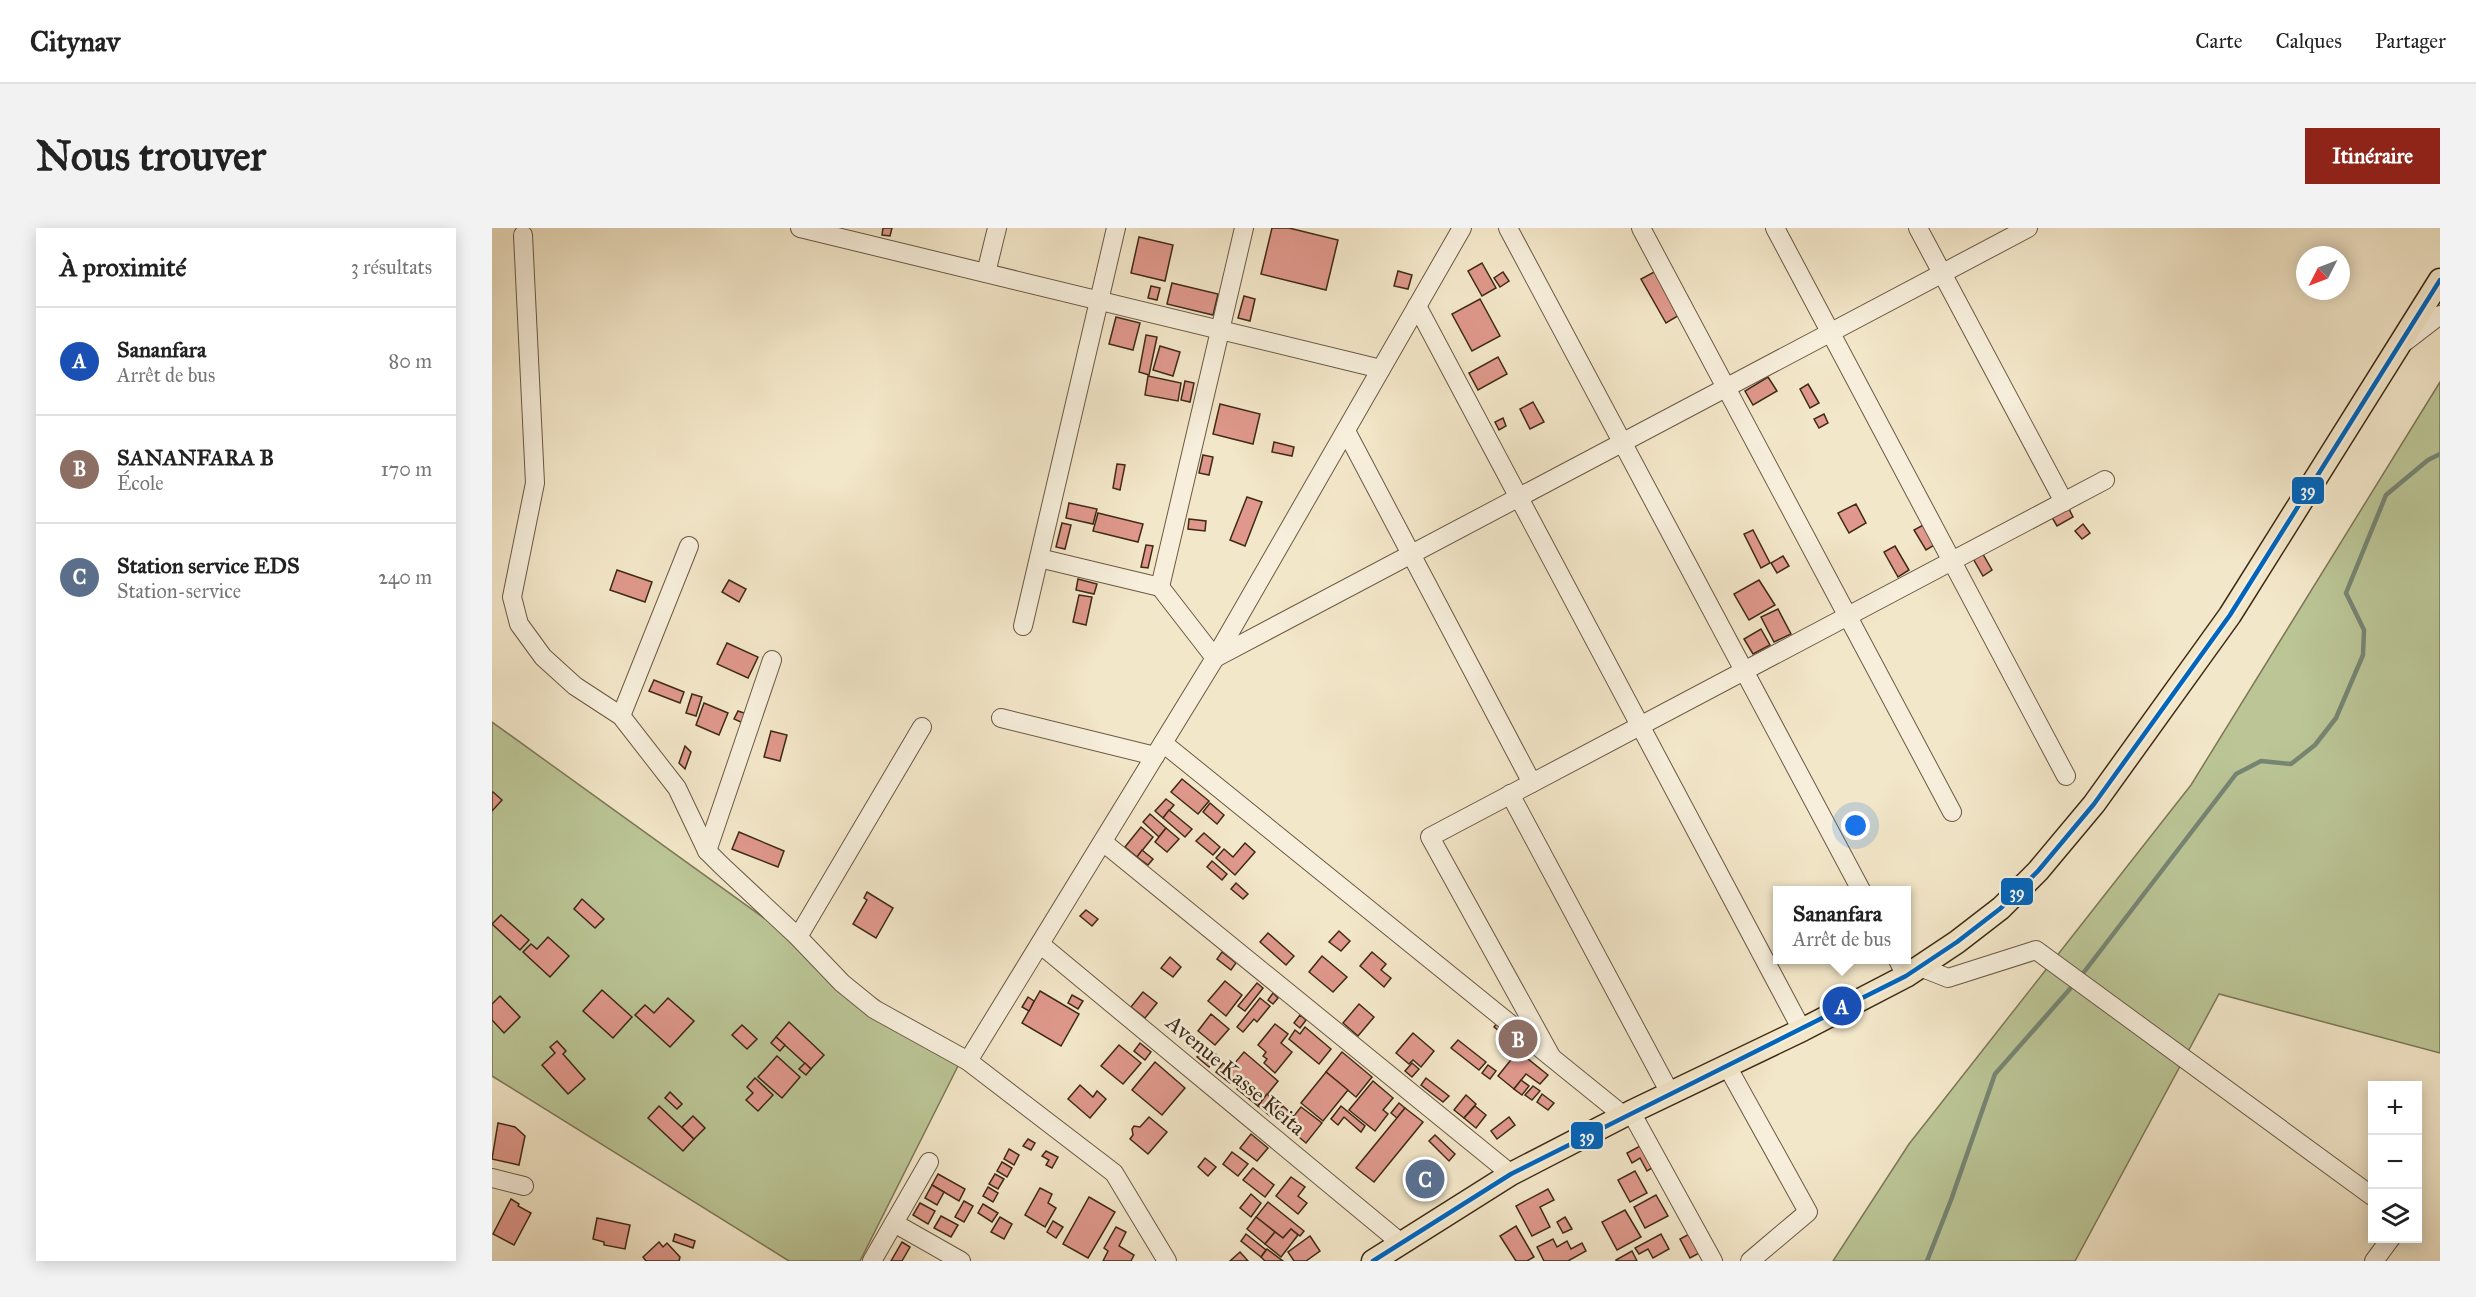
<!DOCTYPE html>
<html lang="fr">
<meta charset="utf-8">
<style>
:root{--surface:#fff;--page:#f2f2f2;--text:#222;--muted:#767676;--line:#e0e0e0;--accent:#8f2418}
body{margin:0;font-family:"IM FELL Great Primer",serif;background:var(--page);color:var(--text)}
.controls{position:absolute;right:18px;bottom:18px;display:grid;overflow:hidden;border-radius:0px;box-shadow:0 3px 15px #0003}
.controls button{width:54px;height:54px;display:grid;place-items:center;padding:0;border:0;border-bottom:2px solid var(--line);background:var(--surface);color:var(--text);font:30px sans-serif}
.compass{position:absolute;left:1804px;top:18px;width:54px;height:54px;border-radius:50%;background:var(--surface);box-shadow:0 3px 15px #0003;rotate:228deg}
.you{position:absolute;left:1364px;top:598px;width:21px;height:21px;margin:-15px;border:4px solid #fff;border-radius:50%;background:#1a73e8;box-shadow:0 0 0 9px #1a73e833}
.badge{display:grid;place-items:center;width:39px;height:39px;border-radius:50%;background:var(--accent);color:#fff;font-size:20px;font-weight:700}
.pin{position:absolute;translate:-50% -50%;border:3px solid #fff;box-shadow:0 2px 6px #0006}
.popup{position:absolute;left:1281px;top:658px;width:138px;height:78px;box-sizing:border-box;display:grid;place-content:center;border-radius:0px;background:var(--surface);filter:drop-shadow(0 2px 4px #0005);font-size:20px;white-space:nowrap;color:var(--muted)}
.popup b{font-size:22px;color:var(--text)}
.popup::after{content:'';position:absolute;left:50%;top:100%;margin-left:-12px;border:12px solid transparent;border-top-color:var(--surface)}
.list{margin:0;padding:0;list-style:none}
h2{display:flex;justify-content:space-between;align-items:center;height:78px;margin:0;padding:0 24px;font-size:26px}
h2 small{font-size:20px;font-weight:400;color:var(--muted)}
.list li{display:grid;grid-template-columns:39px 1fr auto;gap:18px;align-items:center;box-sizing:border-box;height:108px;padding:0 24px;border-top:2px solid var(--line)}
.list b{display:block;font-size:22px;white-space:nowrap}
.list p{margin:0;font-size:20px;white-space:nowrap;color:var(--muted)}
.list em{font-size:20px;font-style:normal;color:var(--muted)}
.icon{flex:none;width:33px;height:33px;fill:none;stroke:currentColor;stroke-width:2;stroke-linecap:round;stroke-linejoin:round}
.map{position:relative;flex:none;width:1948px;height:1033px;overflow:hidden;border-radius:0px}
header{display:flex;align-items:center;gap:36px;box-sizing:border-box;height:84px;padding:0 30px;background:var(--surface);border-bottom:2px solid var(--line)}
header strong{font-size:28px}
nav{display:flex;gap:33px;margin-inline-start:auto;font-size:21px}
.intro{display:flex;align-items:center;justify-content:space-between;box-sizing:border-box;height:144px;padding:0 36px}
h1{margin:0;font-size:42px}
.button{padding:15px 27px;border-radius:0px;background:var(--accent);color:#fff;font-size:21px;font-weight:700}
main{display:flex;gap:36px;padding:0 36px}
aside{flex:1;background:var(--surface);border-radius:0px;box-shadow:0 3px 15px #0003}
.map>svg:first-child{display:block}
.green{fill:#bbc596;stroke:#7c7856;stroke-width:1.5}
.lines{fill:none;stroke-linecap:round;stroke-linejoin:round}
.stream{stroke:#768573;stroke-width:4.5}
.building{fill:#df988b;stroke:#3e2a17;stroke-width:1.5}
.minor-casing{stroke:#6b5944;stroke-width:20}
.major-casing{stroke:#3e2a17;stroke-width:25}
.minor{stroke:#f7efdc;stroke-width:18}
.major{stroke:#f3e7c9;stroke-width:22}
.bus-1-casing{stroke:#f7efdc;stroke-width:9}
.bus-1{stroke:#0065bd;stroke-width:4.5}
.labels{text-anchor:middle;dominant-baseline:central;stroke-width:5;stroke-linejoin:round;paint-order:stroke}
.street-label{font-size:22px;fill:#3e2a17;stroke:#f7efdc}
.line-badge{stroke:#f7efdc;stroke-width:2}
.badge-label{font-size:16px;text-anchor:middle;font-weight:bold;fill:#fff}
</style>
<header>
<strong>Citynav</strong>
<nav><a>Carte</a><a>Calques</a><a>Partager</a></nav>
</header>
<div class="intro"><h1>Nous trouver</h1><a class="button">Itinéraire</a></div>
<main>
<aside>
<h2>À proximité<small>3 résultats</small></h2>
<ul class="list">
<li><span class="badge" style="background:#1a4fb4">A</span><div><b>Sananfara</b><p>Arrêt de bus</p></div><em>80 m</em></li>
<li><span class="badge" style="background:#8d6e63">B</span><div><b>SANANFARA B</b><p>École</p></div><em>170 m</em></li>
<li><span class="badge" style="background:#5c6f8a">C</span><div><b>Station service EDS</b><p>Station-service</p></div><em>240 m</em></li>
</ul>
</aside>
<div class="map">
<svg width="1948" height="1033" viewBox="0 0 1948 1033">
<rect width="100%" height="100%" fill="#f3e7c9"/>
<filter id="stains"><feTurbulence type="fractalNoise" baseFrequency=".00333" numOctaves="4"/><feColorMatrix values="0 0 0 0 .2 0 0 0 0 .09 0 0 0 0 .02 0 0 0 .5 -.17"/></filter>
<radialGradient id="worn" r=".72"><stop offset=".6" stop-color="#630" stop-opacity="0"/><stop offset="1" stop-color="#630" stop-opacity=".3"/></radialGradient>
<g class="green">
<path d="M1948,154v671l-221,-59 -144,267h-242l76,-117 282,-359z"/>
<path d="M0,494l469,338 -101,201h-71l-297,-185z"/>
</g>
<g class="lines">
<g class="stream">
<path d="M1589,748l155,-202 25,-13 30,3 24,-19 21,-27 27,-63 1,-25 -18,-37 40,-98 42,-35 12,-6"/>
<path d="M1435,1033l24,-61 44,-126 81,-92"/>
</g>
</g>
<g class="building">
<path d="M391,0h9l-2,8 -8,-1z"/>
<path d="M780,0h17l49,12 -12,50 -65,-16z"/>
<path d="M647,9l34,8 -8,36 -34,-8z"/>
<path d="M990,35l14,25 -14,8 -14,-25z"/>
<path d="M906,43l14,4 -4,14 -14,-3z"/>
<path d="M1164,43l25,43 -15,9 -25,-44z"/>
<path d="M1011,44l6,9 -9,6 -6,-9z"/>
<path d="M680,55l46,11 -5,21 -46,-11z"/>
<path d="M659,58l9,2 -3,12 -9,-2z"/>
<path d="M752,68l11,3 -5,22 -12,-3z"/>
<path d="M988,71l20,37 -28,15 -20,-37z"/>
<path d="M624,89l24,6 -7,27 -24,-6z"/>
<path d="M654,107l11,2 -8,38 -10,-3z"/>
<path d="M668,118l20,6 -7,24 -20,-6z"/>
<path d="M1006,129l9,17 -29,16 -9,-17z"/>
<path d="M656,148l33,7 -3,18 -33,-6z"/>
<path d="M1276,149l9,14 -24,14 -8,-14z"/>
<path d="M693,153l9,2 -4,19 -9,-2z"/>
<path d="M1316,156l11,19 -9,5 -10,-19z"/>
<path d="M1041,174l11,20 -14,7 -10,-20z"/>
<path d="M728,176l40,10 -7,30 -40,-10z"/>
<path d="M1332,186l4,9 -9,5 -5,-9z"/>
<path d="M1011,190l3,8 -7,4 -4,-8z"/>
<path d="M782,214l20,5 -2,9 -20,-4z"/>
<path d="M711,227l10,2 -4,18 -10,-2z"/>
<path d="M625,236l8,1 -5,25 -7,-2z"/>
<path d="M755,269l15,5 -17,44 -15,-6z"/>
<path d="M577,275l28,6 -4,15 -27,-6z"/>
<path d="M1364,276l10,19 -17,10 -11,-20z"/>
<path d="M1575,277l6,12 -16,9 -7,-12z"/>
<path d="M606,285l45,11 -5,18 -45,-11z"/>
<path d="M697,291l17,2 -1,10 -17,-2z"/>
<path d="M570,295l9,2 -6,24 -9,-2z"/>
<path d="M1433,296l11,20 -10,6 -12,-20z"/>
<path d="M1591,296l7,9 -8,6 -7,-8z"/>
<path d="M1261,302l17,33 -9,5 -17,-34z"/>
<path d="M654,317l7,1 -5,22 -7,-1z"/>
<path d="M1403,318l14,24 -11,7 -14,-25z"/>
<path d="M1488,321l12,21 -9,6 -12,-21z"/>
<path d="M1291,328l6,10 -12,7 -6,-10z"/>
<path d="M125,342l35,12 -7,20 -35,-12z"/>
<path d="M586,351l19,5 -3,10 -18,-4z"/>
<path d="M237,352l17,9 -7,13 -17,-10z"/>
<path d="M1267,352l16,25 -26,15 -15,-26z"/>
<path d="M587,367l13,2 -6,28 -13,-3z"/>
<path d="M1286,381l13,25 -17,8 -13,-25z"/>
<path d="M1269,401l9,16 -17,9 -9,-15z"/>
<path d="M235,415l31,14 -10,21 -31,-14z"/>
<path d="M162,452l30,12 -4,11 -31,-12z"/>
<path d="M200,466l10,3 -6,19 -10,-3z"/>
<path d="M212,475l24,10 -9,22 -23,-10z"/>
<path d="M246,483l9,3 -4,9 -9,-4z"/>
<path d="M279,503l16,4 -7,26 -16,-4z"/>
<path d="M193,518l6,6 -6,17 -6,-6z"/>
<path d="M690,551l27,22 -11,13 -27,-22z"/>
<path d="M1,564l9,8 -10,11v-18z"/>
<path d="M674,571l8,6 -11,13 -8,-7z"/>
<path d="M718,575l14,12 -7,9 -14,-12z"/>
<path d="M677,582l23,19 -7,8 -22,-19z"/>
<path d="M658,586l16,14 -7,9 -16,-15z"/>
<path d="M649,599l12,10 -16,20 -12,-10z"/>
<path d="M674,600l13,11 -12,13 -12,-10z"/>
<path d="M247,604l45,19 -6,16 -46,-18z"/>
<path d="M712,605l16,14 -7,8 -17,-14z"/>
<path d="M753,615l10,9 -20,23 -19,-17 8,-9 9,8z"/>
<path d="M650,622l11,9 -5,6 -11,-8z"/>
<path d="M720,633l15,13 -5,6 -15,-13z"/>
<path d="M744,655l12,11 -5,5 -12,-10z"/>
<path d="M375,664l26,16 -17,30 -23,-14 14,-24 -3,-2z"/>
<path d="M90,671l22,20 -9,9 -21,-19z"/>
<path d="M594,682l12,9 -6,7 -12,-10z"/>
<path d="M9,687l28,25 -9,10 -28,-26z"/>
<path d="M847,703l11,10 -9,10 -12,-9z"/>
<path d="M776,705l26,23 -8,9 -26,-23z"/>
<path d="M56,709l21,19 -19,21 -27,-25 8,-8 6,5z"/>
<path d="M730,724l14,11 -5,7 -14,-11z"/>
<path d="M880,724l14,12 -5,6 10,8 -7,9 -24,-21z"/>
<path d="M830,728l25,21 -14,15 -24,-20z"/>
<path d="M678,729l11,10 -8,10 -12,-9z"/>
<path d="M733,753l17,14 -16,21 -18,-15z"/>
<path d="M765,755l6,5 -18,23 -7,-5z"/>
<path d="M110,762l30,27 -19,21 -30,-27z"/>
<path d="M548,763l39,23 -18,32 -39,-23z"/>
<path d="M651,764l14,11 -12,15 -14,-11z"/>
<path d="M781,765l5,5 -5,6 -5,-4z"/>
<path d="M580,767l11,6 -5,8 -10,-6z"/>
<path d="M8,768l20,21 -16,16 -12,-13v-16z"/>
<path d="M536,769l6,4 -5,10 -7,-4z"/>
<path d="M176,770l26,23 -24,26 -35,-32 10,-10 9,8z"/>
<path d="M768,770l10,8 -13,16 -3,-3 -11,13 -6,-5z"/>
<path d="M867,776l15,13 -16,19 -15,-13z"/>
<path d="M719,786l18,15 -14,16 -17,-14z"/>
<path d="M808,787l6,5 -6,8 -6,-5z"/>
<path d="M297,794l35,33 -13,14 -35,-32z"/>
<path d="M1006,794l16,14 -4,4 -16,-13z"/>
<path d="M783,796l13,10 -7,9 11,9 -17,21 -11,-10 3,-4 -4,-3 3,-4 -8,-7z"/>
<path d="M250,797l15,14 -10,10 -15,-14z"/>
<path d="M813,799l26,22 -12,15 -30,-25 6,-9 5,4z"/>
<path d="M921,805l21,18 -13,16 -8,-7 -4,4 -13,-11z"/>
<path d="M284,809l9,8 -5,6 -9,-8z"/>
<path d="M966,812l28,22 -7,8 -28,-22z"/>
<path d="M65,813l9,10 -3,3 22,25 -17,15 -26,-29 13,-12 -5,-6z"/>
<path d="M648,815l11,9 -6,8 -11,-9z"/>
<path d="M627,817l22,18 -18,21 -22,-18z"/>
<path d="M714,818l12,10 -9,11 -12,-10z"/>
<path d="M1026,823l30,24 -8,9 -14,-10 -12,15 -16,-13z"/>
<path d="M752,824l34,29 -20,25 -21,-17 4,-4 -8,-6 -3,4 -14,-11 7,-9 7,6z"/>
<path d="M850,824l30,25 -16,20 -30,-25z"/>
<path d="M285,828l23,21 -18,21 -24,-21z"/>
<path d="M663,834l30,26 -23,27 -30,-25z"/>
<path d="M313,835l6,6 -5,6 -7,-6z"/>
<path d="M920,835l7,6 -7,8 -7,-6z"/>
<path d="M996,837l8,6 -6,8 -8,-6z"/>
<path d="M834,844l22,18 -25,31 -22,-18z"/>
<path d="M263,850l18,17 -15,16 -12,-11 7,-7 -6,-6z"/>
<path d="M934,850l23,18 -6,6 -22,-17z"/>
<path d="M1029,852l8,6 -7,9 -8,-6z"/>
<path d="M881,853l20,17 -10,12 5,4 -13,17 -26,-21z"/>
<path d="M588,857l13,12 4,-6 9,8 -16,19 -22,-19z"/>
<path d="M1041,858l7,5 -8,9 -7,-5z"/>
<path d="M178,864l12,12 -5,5 -12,-11z"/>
<path d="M775,866l12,10 -9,12 -12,-10z"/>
<path d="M1050,866l12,9 -6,7 -11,-8z"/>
<path d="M974,867l10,9 -12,14 -10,-8z"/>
<path d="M907,875l6,5 -8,10 -6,-5z"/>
<path d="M167,878l35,33 -11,12 -35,-33z"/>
<path d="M791,878l11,10 7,-9 21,16 -16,20 -32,-27z"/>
<path d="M849,878l24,20 -4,6 -17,-15 -6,8 -7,-6z"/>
<path d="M983,878l11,9 -10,13 -12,-10z"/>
<path d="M913,880l18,14 -49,60 -18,-14z"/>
<path d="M201,888l12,12 -11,11 -12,-12z"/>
<path d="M657,889l18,15 -19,22 -18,-15 3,-4 -1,-6 2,-3 6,1z"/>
<path d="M1017,889l6,8 -18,14 -6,-8z"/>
<path d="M6,895l17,4 10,9 -6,29 -27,-6z"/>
<path d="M759,906l17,14 -11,13 -17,-13z"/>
<path d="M943,907l20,19 -6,7 -20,-20z"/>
<path d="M536,911l7,4 -4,7 -8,-4z"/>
<path d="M1150,917l12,22 -7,4 -7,-13 -8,5 -5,-10z"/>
<path d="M517,921l10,6 -5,10 -10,-6z"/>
<path d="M554,923l12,6 -6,11 -6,-3 3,-5 -7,-4z"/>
<path d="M740,924l16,12 -10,12 -15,-12z"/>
<path d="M713,930l11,9 -8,9 -10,-9z"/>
<path d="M510,934l10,6 -5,9 -10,-6z"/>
<path d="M924,937l22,24 -6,5 -22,-23z"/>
<path d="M761,940l21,17 -9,12 -22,-17z"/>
<path d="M1143,943l12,22 -17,9 -12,-22z"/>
<path d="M446,946l27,15 -6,12 -27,-16z"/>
<path d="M503,946l9,5 -6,10 -9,-5z"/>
<path d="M799,949l14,10 -7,9 9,7 -9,11 -22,-18z"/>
<path d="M440,957l12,7 -7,13 -12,-7z"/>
<path d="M496,959l10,6 -5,9 -10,-6z"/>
<path d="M548,960l12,6 -4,9 8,5 -11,19 -20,-12z"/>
<path d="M1056,961l6,11 -14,7 10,20 -18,9 -16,-30z"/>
<path d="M759,966l10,9 -10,14 -11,-9z"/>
<path d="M1164,967l12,21 -23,12 -11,-21z"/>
<path d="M597,969l26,15 -27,46 -25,-14z"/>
<path d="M19,971l8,5 -1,2 13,7 -17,32 -21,-11z"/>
<path d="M472,973l9,5 -9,16 -9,-5z"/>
<path d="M776,974l36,29 -4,5 -9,-7 -8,9 -27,-21z"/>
<path d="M428,975l15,8 -7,13 -15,-9z"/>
<path d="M491,976l15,9 -6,9 -14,-9z"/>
<path d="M1133,982l16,27 -24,13 -15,-28z"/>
<path d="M449,988l17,9 -7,12 -17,-9z"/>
<path d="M508,989l12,7 -8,15 -13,-7z"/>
<path d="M764,989l19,15 -10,12 -18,-15z"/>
<path d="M1073,989l7,12 -9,4 -6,-11z"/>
<path d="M105,990l33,7 -5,24 -21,-4v-3l-11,-3z"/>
<path d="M561,993l10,6 -7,11 -9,-6z"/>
<path d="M1024,998l18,31 -7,4h-11l-16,-25z"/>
<path d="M624,999l10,5 -7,14 15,9 -3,6h-28l5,-10 -4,-3z"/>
<path d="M799,1001l7,6 -17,22 -16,-13 10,-12 8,6z"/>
<path d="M1201,1004l10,19 -13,7 -10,-19z"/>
<path d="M183,1006l20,7 -2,7 -20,-7z"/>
<path d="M754,1006l20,16 -5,7 -20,-16z"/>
<path d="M1169,1006l8,15 -16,9 -5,-9 -9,5 -4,-6z"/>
<path d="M818,1008l10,15 -14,10h-12l-6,-9z"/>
<path d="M1061,1011l4,8 10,-6 4,8 11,-6 4,8 -18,10h-24l-7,-14z"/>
<path d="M167,1014l4,5 4,-4 13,14 -1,4h-33l-3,-4z"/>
<path d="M410,1014l8,5 -8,14h-11z"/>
<path d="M775,1021l16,12h-18l-4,-4z"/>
<path d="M1140,1023l5,10h-21v-1z"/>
<path d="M748,1024l8,9h-18z"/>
</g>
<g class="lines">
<g class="minor-casing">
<g id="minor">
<path d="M308,0l581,141"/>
<path d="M1016,0l353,662"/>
<path d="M1149,0l311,584"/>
<path d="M1283,0l291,548"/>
<path d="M1426,0l146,274"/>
<path d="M31,7l12,248 -23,114 7,27 24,33 32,29 46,30 56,72 30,63 14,14 77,72 44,46 32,26 94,52 146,112 53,88"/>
<path d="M494,45l11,-45"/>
<path d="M925,78l385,724"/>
<path d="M1914,113l34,-26"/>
<path d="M854,203l186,352"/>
<path d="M547,330l121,29 55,71"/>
<path d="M668,359l84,-359"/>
<path d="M531,398l93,-398"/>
<path d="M723,430l813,-430"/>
<path d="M129,488l68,-170"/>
<path d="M509,490l154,38"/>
<path d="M671,515l461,373"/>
<path d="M1018,566l160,299"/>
<path d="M611,614l408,332"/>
<path d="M215,623l65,-191"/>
<path d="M306,709l124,-210"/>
<path d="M548,716l361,299"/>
<path d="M1406,732l8,16"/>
<path d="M1428,739l28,11 88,-28 336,246"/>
<path d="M1059,828l-121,-219 675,-357"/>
<path d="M476,833l247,-403 247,-430"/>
<path d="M1235,838l81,146 -58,49"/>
<path d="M1139,884l82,149"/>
<path d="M0,950l32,8"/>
<path d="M402,995l67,38"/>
<path d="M380,1033l57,-99"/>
<path d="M1882,1033l17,-23"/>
</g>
</g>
<g class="major-casing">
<path id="major" d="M881,1033l138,-87 120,-62 171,-82 104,-54 51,-34 44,-34 37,-37 56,-67 136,-189 210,-335"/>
</g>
<use href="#minor" class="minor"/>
<use href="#major" class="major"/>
<g class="bus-1-casing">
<path id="bus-1" d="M881,1033l138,-87 395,-198 51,-34 44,-34 37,-37 56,-67 136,-189 210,-335"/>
</g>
<use href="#bus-1" class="bus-1"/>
</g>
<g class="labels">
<g class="street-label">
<text transform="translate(744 847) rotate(40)">Avenue Kasse Keita</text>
</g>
</g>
<g class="line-badge">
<rect x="1799" y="248" width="34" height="29" rx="6" fill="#0065bd"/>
<rect x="1508" y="649" width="34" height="29" rx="6" fill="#0065bd"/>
<rect x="1078" y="893" width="34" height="29" rx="6" fill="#0065bd"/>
</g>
<g class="badge-label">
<text x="1816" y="268">39</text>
<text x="1525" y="670">39</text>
<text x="1095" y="914">39</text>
</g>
<rect width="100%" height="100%" filter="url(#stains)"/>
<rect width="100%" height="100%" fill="url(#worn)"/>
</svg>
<div class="controls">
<button>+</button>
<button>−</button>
<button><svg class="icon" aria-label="layers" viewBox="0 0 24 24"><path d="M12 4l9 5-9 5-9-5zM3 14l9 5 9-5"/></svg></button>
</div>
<svg class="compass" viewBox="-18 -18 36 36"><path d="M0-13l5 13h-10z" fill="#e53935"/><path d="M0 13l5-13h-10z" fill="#767676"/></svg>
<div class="you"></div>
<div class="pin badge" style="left:1350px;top:778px;background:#1a4fb4">A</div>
<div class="popup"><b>Sananfara</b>Arrêt de bus</div>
<div class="pin badge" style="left:1026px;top:811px;background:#8d6e63">B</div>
<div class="pin badge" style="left:933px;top:951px;background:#5c6f8a">C</div>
</div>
</main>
